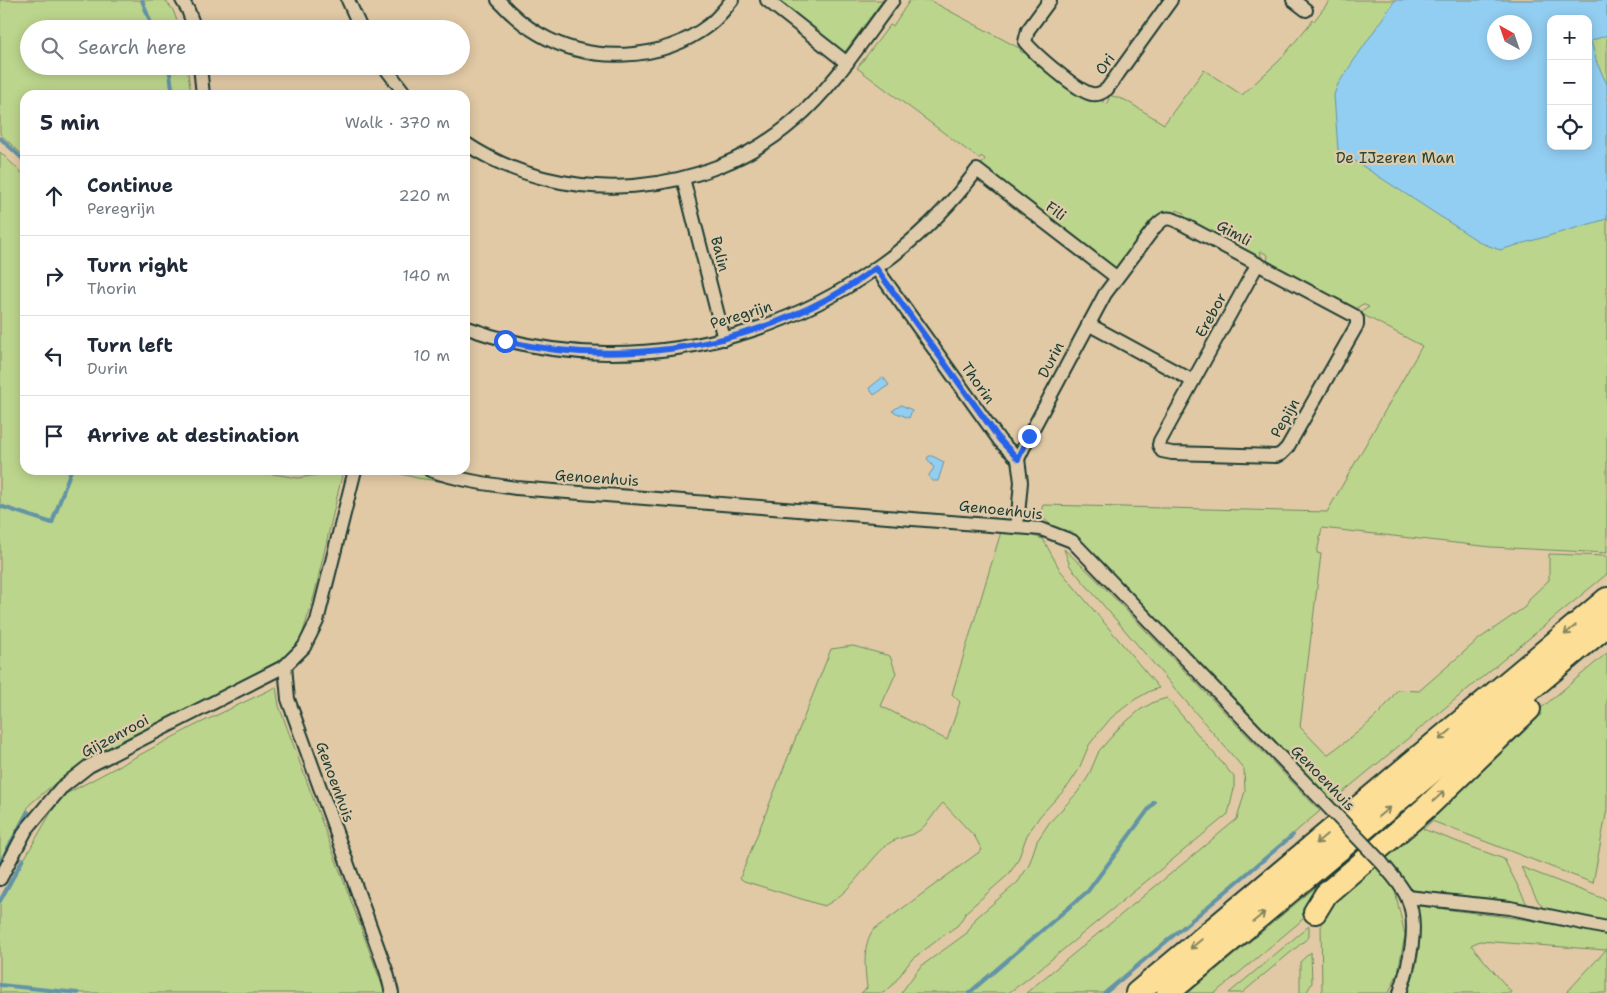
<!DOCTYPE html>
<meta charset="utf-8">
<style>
:root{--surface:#fff;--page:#f2f2f3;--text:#1f2937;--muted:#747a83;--line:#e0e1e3}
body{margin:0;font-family:"Shantell Sans",sans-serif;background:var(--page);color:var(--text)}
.controls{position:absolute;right:15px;top:15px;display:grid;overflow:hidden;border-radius:10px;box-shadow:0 2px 12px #0003}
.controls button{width:45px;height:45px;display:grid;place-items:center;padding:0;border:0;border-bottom:1px solid var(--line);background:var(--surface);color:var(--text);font:25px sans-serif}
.compass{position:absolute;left:1487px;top:15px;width:45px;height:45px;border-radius:50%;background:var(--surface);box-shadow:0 2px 12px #0003;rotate:320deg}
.stop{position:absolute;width:15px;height:15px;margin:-11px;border:4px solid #2563eb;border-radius:50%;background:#fff}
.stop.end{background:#2563eb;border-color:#fff;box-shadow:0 1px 5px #0008}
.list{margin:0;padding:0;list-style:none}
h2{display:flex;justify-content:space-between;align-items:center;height:65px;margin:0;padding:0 20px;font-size:21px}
h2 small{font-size:16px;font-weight:400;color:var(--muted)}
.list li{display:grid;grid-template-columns:32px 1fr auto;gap:15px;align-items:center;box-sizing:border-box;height:80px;padding:0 20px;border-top:1px solid var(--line)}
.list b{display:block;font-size:19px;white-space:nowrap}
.list p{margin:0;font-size:16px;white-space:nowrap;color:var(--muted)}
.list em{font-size:16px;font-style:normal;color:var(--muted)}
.icon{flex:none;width:28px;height:28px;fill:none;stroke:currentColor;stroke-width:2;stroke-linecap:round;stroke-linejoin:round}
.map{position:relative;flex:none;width:1607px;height:993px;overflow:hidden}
.search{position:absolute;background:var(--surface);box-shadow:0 2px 12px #0003;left:20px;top:20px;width:450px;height:55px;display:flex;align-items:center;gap:12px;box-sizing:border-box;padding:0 18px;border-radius:28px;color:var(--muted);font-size:19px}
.panel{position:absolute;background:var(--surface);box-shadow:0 2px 12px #0003;left:20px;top:90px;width:450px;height:385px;border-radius:15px}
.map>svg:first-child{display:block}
.green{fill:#bcd58c;stroke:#6e8960;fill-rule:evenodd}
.water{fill:#92cef2;stroke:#6494a6;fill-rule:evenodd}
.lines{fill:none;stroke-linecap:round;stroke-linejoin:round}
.stream{stroke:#6494a6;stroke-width:4}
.minor-casing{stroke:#1f3d34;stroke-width:16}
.motorway-casing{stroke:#1f3d34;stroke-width:26}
.minor{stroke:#dfcbaa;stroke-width:12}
.motorway{stroke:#fdde96;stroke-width:22}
.minor-bridge-casing{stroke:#1f3d34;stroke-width:16;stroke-linecap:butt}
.minor-bridge{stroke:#dfcbaa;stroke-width:12}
.oneway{stroke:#838560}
.route{stroke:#2563eb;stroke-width:6}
.labels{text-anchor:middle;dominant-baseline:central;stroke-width:4.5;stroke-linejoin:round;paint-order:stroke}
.street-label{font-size:15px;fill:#1f3d34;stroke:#dfcbaa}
.park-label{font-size:15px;fill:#274538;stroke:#dfcbaa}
</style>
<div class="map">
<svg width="1607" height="993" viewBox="0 0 1607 993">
<rect width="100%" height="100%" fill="#e1c9a5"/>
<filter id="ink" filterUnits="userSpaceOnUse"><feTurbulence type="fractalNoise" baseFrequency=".02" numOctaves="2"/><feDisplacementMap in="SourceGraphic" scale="10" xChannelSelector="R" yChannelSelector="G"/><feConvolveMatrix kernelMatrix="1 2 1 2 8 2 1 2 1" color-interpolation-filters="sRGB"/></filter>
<g filter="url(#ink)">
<g class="green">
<path d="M0,0h165l8,10 7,19h-151v37h158l4,29h-166v62l-25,-23z"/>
<path d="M776,0h107l-39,53z"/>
<path d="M910,0h19l92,49 -1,2 3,2 2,-4 79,47 -1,7 5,1 1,-9 16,5 39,24 40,-54 38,25 38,-35 33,-40 1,1 16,-21h277v553l-116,-6 -169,-19 -5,25 4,1 -21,173 27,28c26,-19 53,-37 70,-65l22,1 60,-52 46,-32 6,-10 18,-17v-26l58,2v18l-276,228 -162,-169 -129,-118 3,-10 284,7 95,-166 -62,-33 9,-6 -6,-3 -5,3 -3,4 -88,-48 1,-8 -8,-4 2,10 -81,-44 3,-4 -7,-3 -3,4 -10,-3 -47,57 -8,-3 -130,-96 6,-10 -4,-3 -2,3 -122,-91 33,-43 3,1zM1551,19h37v127h-37zM1494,22h30v30h-30z"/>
<path d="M0,152l25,24v294h223l50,8 45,-7 -29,125 -15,49 -8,11 -215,113 -23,16 -23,19 -30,56z"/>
<path d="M361,470h56l35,13 -35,-5 -32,-8 -25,3z"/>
<path d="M1001,532l26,2 16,5 17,31 99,118 -9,3 -16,9 -23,18 -15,18 -7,9 -11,26 -10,15 -28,30 -13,19 -9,25 -9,14 -42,37 -9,14 -46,34 -20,27 -9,7h-22l6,-5c-2,-19 -5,-42 6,-58l109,-80 -7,-13 -32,-34c-8,8 -14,20 -23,27 -9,7 -23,7 -32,14 -22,19 -38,50 -64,62l-80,-25 -4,-3 91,-229 22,-3 37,10 6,17 -15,33 66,34 13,-38 -8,-8z"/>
<path d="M1064,549l29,27 227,235 -215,182h-79l211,-174 8,-28 -1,-22 -164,-191 -10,-12z"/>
<path d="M1607,653v156l-14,74 -161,-62 -9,8 81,30 24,47 -115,-16 -33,-36 128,-118z"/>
<path d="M276,687l3,19 106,287h-385v-92l53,-92 13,-15 128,-68z"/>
<path d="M1167,698l67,79v12l-6,25 -203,167 -17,12h-107l19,-26 47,-34 9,-15 42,-36 11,-17 8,-24 12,-18 28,-30 11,-16 11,-26 21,-24 20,-17 14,-8z"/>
<path d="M1371,861l14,14 10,16 10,44 -7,37 -9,21h-67l-1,-73 3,-12z"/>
<path d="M1521,867l86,33v21l-61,-10 -8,-10z"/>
<path d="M1317,886l6,6 -22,29 -86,72h-27z"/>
<path d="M1420,906l95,12 92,14v61h-41l40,-43 -126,-9 -9,4 41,48h-106c13,-24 17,-56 8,-82z"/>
<path d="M1309,926v11l-67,56h-13z"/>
<path d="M1311,952l1,31 -6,10h-6v-31z"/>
</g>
<g class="water">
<path d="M1395,0h212v35l-16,6 6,22 10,21v135l-107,31 -19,-7 -143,-93 -4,-55 4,-11zM1551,19h37v127h-37zM1524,22v30h-30v-30z"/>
<path d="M883,377l6,8 -15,10 -5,-7z"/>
<path d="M901,405l11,5 -3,8 -17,-7z"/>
<path d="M929,456h3l12,6 -6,19h-5l-3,-2 -1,-4 5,-7 -7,-10z"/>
</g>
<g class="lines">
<g class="stream">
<path d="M142,0l11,29"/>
<path d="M168,66l2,8 3,21"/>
<path d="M0,138l25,23"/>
<path d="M0,506l52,17 19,-53"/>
<path d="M0,863l28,-51"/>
<path d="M0,901l23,-42"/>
<path d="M0,985l78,8"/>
<path d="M969,993l119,-102 66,-89"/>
<path d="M1105,993l188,-158"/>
</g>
<g class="minor-casing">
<g id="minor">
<path d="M182,0l6,10 7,19"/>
<path d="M348,0l13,29"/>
<path d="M498,0c12,13 25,25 41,34 51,30 122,28 170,-9 9,-7 16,-16 23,-25"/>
<path d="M767,0l80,63"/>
<path d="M1050,0l-22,30 -3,12c10,12 53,50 67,52 5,1 10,-1 15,-5l64,-89"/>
<path d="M1293,0l13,10"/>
<path d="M200,66l3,29"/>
<path d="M384,66l22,29"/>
<path d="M465,143c99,67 241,55 330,-23 39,-34 67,-79 98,-120"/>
<path d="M683,178l41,161"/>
<path d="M876,268l124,173 18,18 3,23 -4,44"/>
<path d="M1088,324l105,57"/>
<path d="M465,327c182,68 397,-2 512,-157l139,107"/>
<path d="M1018,459l11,-23 76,-142 50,-67c7,-7 10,-11 20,-7l180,96 2,3v6l-70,123 -6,6 -5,2 -104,-3 -10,-2 -3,-6 1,-4 97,-176"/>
<path d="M430,470c28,10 57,14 86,18l525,41 31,12 244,253"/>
<path d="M285,666l3,33 99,274 5,20"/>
<path d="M1381,862c9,11 20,22 26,35 13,28 2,68 -7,96"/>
<path d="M0,879l26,-49 35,-42 28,-22 196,-100 19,-19 13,-26 38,-151"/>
<path d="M1407,897l103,11 97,20"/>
</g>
</g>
<g class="motorway-casing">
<g id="motorway">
<path d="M1315,912l11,-18 102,-88 101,-97"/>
<path d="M1137,993l470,-394"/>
<path d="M1168,993l439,-368"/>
</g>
</g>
<use href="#minor" class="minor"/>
<use href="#motorway" class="motorway"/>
<g class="minor-bridge-casing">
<path id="minor-bridge" d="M1316,794l65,68"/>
</g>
<use href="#minor-bridge" class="minor-bridge"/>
</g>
<defs><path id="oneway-shaft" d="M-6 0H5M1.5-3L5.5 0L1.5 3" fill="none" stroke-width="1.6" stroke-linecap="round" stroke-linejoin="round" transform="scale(1.25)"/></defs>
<g class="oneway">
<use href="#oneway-shaft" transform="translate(1570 630) rotate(140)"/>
<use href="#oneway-shaft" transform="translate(1445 735) rotate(140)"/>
<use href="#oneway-shaft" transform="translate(1439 796) rotate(-43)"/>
<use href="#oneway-shaft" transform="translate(1384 812) rotate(-40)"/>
<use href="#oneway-shaft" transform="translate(1321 839) rotate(140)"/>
<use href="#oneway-shaft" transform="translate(1259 917) rotate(-40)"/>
<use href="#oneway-shaft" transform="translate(1196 944) rotate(140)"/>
</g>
</g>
<g class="lines" filter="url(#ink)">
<path class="route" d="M505,341c108,25 226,10 324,-43 16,-8 32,-20 47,-30l124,172 18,19 11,-23"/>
</g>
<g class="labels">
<g class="street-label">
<text transform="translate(1105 64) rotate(-54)">Ori</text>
<text transform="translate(1056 211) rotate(37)">Fili</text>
<text transform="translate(1234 233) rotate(29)">Gimli</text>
<text transform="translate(720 254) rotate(76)">Balin</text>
<text transform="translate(741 315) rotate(-17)">Peregrijn</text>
<text transform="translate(1211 315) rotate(-61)">Erebor</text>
<text transform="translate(1051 360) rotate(-62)">Durin</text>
<text transform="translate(978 383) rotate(55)">Thorin</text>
<text transform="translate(1285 418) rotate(-60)">Pepijn</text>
<text transform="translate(597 478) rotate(4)">Genoenhuis</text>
<text transform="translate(1001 510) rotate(6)">Genoenhuis</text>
<text transform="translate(115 736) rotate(-28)">Gijzenrooi</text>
<text transform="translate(1323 778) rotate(46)">Genoenhuis</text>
<text transform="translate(335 782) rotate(70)">Genoenhuis</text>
</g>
<g class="park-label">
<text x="1395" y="158">De IJzeren Man</text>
</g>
</g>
</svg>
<div class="controls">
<button>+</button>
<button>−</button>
<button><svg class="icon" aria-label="locate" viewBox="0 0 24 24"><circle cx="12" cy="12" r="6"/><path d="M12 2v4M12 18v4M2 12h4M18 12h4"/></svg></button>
</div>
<svg class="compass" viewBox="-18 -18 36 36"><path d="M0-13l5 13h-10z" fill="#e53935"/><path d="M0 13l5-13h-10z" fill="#747a83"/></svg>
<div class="stop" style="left:505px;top:341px"></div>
<div class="stop end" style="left:1029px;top:436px"></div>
<div class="search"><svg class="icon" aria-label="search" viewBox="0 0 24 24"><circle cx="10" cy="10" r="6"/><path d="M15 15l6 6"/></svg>Search here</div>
<section class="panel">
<h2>5 min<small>Walk · 370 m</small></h2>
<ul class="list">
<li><svg class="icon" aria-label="ahead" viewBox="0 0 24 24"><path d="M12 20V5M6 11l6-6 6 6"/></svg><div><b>Continue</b><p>Peregrijn</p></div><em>220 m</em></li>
<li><svg class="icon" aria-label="right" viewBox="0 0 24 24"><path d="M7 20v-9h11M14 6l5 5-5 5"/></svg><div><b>Turn right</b><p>Thorin</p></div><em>140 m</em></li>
<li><svg class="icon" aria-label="left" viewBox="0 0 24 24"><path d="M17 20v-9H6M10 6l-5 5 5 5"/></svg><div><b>Turn left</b><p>Durin</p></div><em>10 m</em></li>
<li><svg class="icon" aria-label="arrive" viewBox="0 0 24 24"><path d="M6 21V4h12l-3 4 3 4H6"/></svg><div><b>Arrive at destination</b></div></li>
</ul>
</section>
</div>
